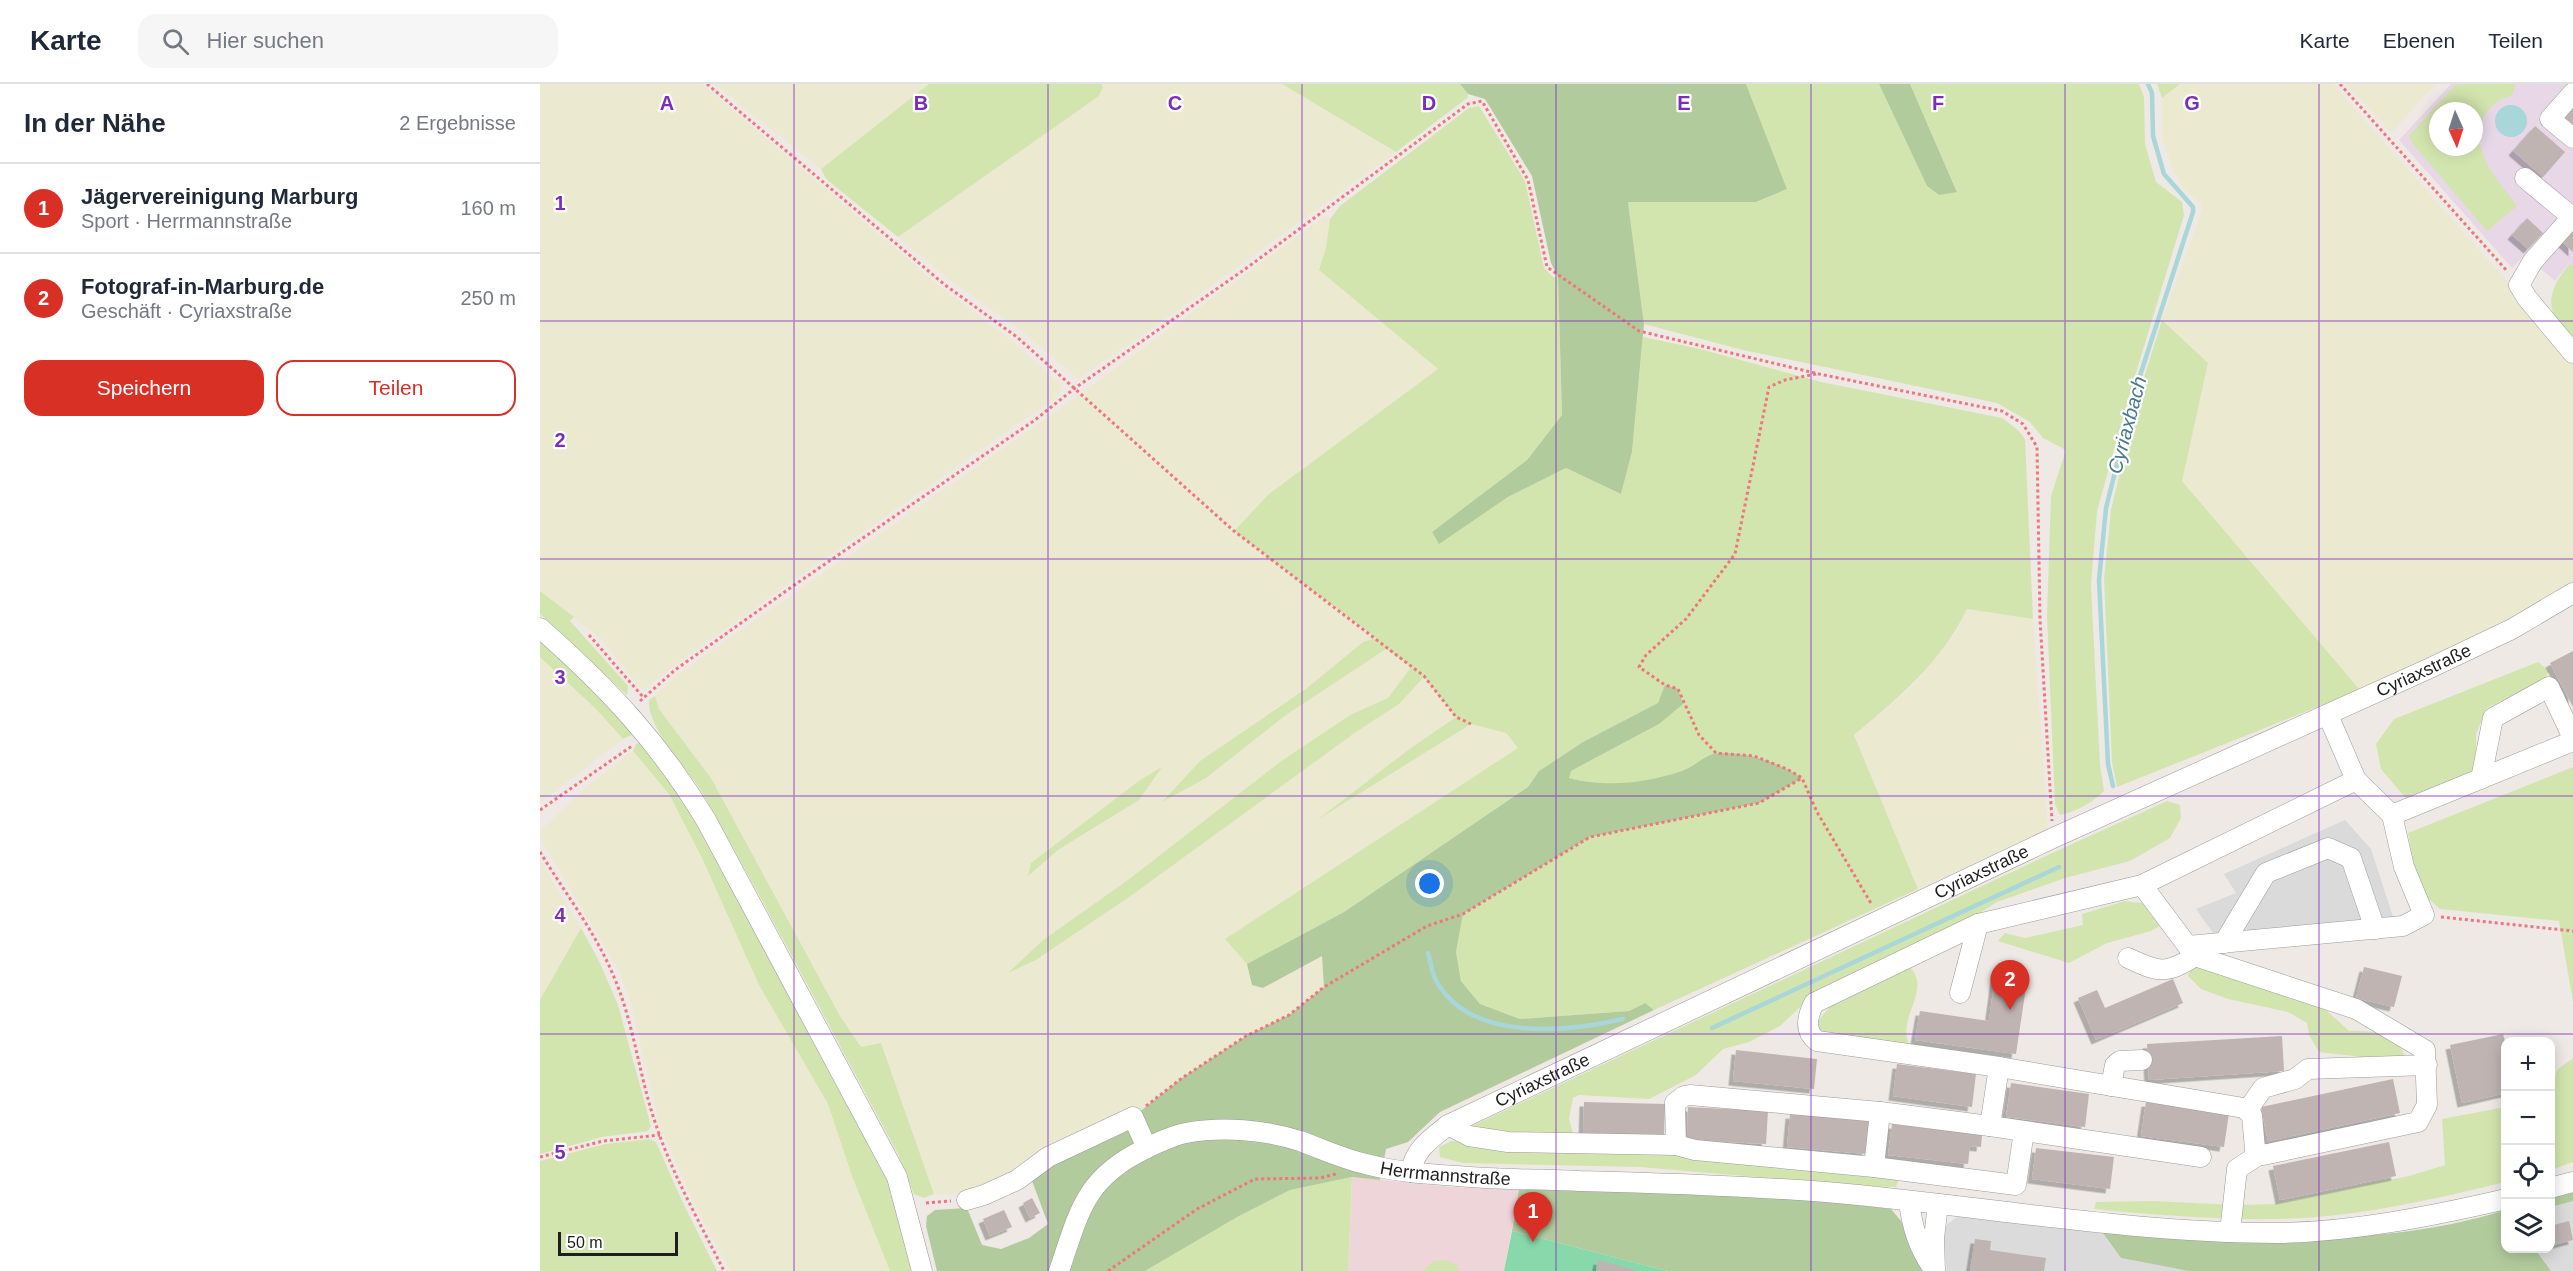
<!DOCTYPE html>
<html lang="de">
<meta charset="utf-8">
<style>
:root{--surface:#fff;--page:#f6f6f7;--text:#1f2937;--muted:#747a83;--line:#e0e1e3;--accent:#d93025}
body{margin:0;font-family:Arial,sans-serif;background:var(--page);color:var(--text)}
.controls{position:absolute;right:18px;bottom:18px;display:grid;overflow:hidden;border-radius:12px;box-shadow:0 3px 15px #0003}
.controls button{width:54px;height:54px;display:grid;place-items:center;padding:0;border:0;border-bottom:2px solid var(--line);background:var(--surface);color:var(--text);font:30px sans-serif}
.compass{position:absolute;left:1889px;top:18px;width:54px;height:54px;border-radius:50%;background:var(--surface);box-shadow:0 3px 15px #0003;rotate:177deg}
.scale{position:absolute;left:18px;bottom:15px;width:120px;box-sizing:border-box;padding-left:6px;border:3px solid #1e1e1e;border-top:0;font-size:16px;line-height:21px;white-space:nowrap;color:#1e1e1e;-webkit-text-stroke:4px #fff;paint-order:stroke}
.you{position:absolute;left:890px;top:800px;width:21px;height:21px;margin:-15px;border:4px solid #fff;border-radius:50%;background:#1a73e8;box-shadow:0 0 0 9px #1a73e833}
.badge{display:grid;place-items:center;width:39px;height:39px;border-radius:50%;background:var(--accent);color:#fff;font-size:20px;font-weight:700}
.pin{position:absolute;translate:-50% -50px;filter:drop-shadow(0 2px 3px #0008)}
.pin::after{content:'';position:absolute;top:32px;width:21px;height:18px;background:inherit;clip-path:polygon(0 0,100% 0,50% 100%)}
.list{margin:0;padding:0;list-style:none}
h2{display:flex;justify-content:space-between;align-items:center;height:78px;margin:0;padding:0 24px;font-size:26px}
h2 small{font-size:20px;font-weight:400;color:var(--muted)}
.list li{display:grid;grid-template-columns:39px 1fr auto;gap:18px;align-items:center;box-sizing:border-box;height:90px;padding:0 24px;border-top:2px solid var(--line)}
.list b{display:block;font-size:22px;white-space:nowrap}
.list p{margin:0;font-size:20px;white-space:nowrap;color:var(--muted)}
.list em{font-size:20px;font-style:normal;color:var(--muted)}
.actions{display:flex;gap:12px;padding:18px 24px}
.actions a{flex:1;padding:14px 0;border:2px solid var(--accent);border-radius:18px;text-align:center;font-size:21px;color:var(--accent)}
.actions .main{background:var(--accent);color:#fff}
.icon{flex:none;width:33px;height:33px;fill:none;stroke:currentColor;stroke-width:2;stroke-linecap:round;stroke-linejoin:round}
.map{position:relative;flex:none;width:2033px;height:1187px;overflow:hidden}
header{display:flex;align-items:center;gap:36px;box-sizing:border-box;height:84px;padding:0 30px;background:var(--surface);border-bottom:2px solid var(--line)}
header strong{font-size:28px}
nav{display:flex;gap:33px;margin-inline-start:auto;font-size:21px}
.search{width:420px;height:54px;background:var(--page);display:flex;align-items:center;gap:15px;box-sizing:border-box;padding:0 21px;border-radius:18px;color:var(--muted);font-size:22px}
main{display:flex}
aside{flex:1;background:var(--surface)}
.map>svg:first-child{display:block}
.residential{fill:#dcdbdb}
.commercial{fill:#eed5d9}
.industrial{fill:#e7d7e7;fill-rule:evenodd}
.farmland{fill:#ece9d1;fill-rule:evenodd}
.grass{fill:#d3e5ae;fill-rule:evenodd}
.forest{fill:#b2cb9d}
.pitch{fill:#88d8ab}
.parking{fill:#dadada}
.water{fill:#a8d6d9}
.lines{fill:none;stroke-linecap:round;stroke-linejoin:round}
.stream{stroke:#a8d6d9;stroke-width:4.5}
.building{fill:#bfb4b2;filter:url(#shadow)}
.minor-casing{stroke:#9b9b9b;stroke-width:21}
.path{stroke:#ef757e;stroke-width:3;stroke-dasharray:3 3;stroke-linecap:butt}
.minor{stroke:#fff;stroke-width:20}
.grid{fill:none;stroke:#7b2cbf;stroke-width:1.5;stroke-opacity:0.55}
.labels{text-anchor:middle;dominant-baseline:central;stroke-width:4.5;stroke-linejoin:round;paint-order:stroke}
.street-label{font-size:18px;fill:#1e1e1e;stroke:#fff}
.water-label{font-size:20px;font-style:italic;fill:#477990;stroke:#fff}
.grid-label{font-size:20px;text-anchor:middle;font-weight:bold;fill:#7b2cbf;stroke:#fff;stroke-width:4.5;stroke-linejoin:round;paint-order:stroke}
</style>
<header>
<strong>Karte</strong>
<div class="search"><svg class="icon" aria-label="search" viewBox="0 0 24 24"><circle cx="10" cy="10" r="6"/><path d="M15 15l6 6"/></svg>Hier suchen</div>
<nav><a>Karte</a><a>Ebenen</a><a>Teilen</a></nav>
</header>
<main>
<aside>
<h2>In der Nähe<small>2 Ergebnisse</small></h2>
<ul class="list">
<li><span class="badge">1</span><div><b>Jägervereinigung Marburg</b><p>Sport · Herrmannstraße</p></div><em>160 m</em></li>
<li><span class="badge">2</span><div><b>Fotograf-in-Marburg.de</b><p>Geschäft · Cyriaxstraße</p></div><em>250 m</em></li>
</ul>
<div class="actions"><a class="main">Speichern</a><a>Teilen</a></div>
</aside>
<div class="map">
<svg width="2033" height="1187" viewBox="0 0 2033 1187">
<defs>
<filter id="shadow"><feDropShadow dx="-4.5" dy="4.5" stdDeviation="0" flood-color="#0004"/></filter>
</defs>
<rect width="100%" height="100%" fill="#eee9e5"/>
<g class="residential">
<path d="M2033,1117v70h-22l-16,-22 15,-1 1,-41z"/>
<path d="M1419,1132l141,13 21,29 68,13h-242l-4,-33 4,-14z"/>
</g>
<path class="commercial" d="M812,1093l100,10 67,2 -15,82h-156z"/>
<path class="industrial" d="M1911,0h122v182l-4,-3 -14,18 -30,-26 -13,13 -113,-128zM1898,27h36v36h-36z"/>
<g class="farmland">
<path d="M0,0h162l241,205 68,51 49,44 1,5 -4,8 -266,185 -117,84 -28,22h-6l-38,-48 -62,-49z"/>
<path d="M174,0h215l-108,85z"/>
<path d="M561,0h181l114,68 -219,159 -99,68 -59,-50 -69,-49 -52,-43 201,-141 4,-9z"/>
<path d="M1640,0h153l180,204 3,14 57,61v222l-102,54 -111,51 -179,-209 27,-118 -46,-43 40,-110 -1,-5 -17,-16 -11,-19 -11,-34v-38z"/>
<path d="M1806,0h90l-45,49z"/>
<path d="M785,132l5,3 -4,29 -7,22 119,99 -168,125 -36,37 156,107 -27,4 -56,46 -107,73 -35,38 41,-21 80,-63 100,-66 25,18 -23,31 -38,17 -222,165 -85,60 -33,32 27,-12 95,-65 224,-163 43,-28 25,-28 32,41 -48,33 -85,65 148,-91 35,9 13,15 -294,191 22,25 5,21 11,3 59,-32 2,31 -35,28 -43,21 -64,42 -49,39 -22,-1 -98,56 -34,14 -27,9 -18,-1 -54,-151 -19,5 -21,-32 -129,-238 -52,-69 -4,-13 23,-22 359,-249zM621,684l-65,60 -38,22 -29,25 59,-54 52,-41z"/>
<path d="M1427,525l66,10 15,211 -130,59 -64,-154 57,-48 44,-53z"/>
<path d="M0,573l57,53 26,29 -83,64z"/>
<path d="M93,667l36,43 33,64 57,127 69,119 24,72 38,95h-160l-38,-72 -33,-75 -29,-124 -11,-29 -77,-130 -2,-10 47,-45z"/>
<path d="M0,776l41,68 -41,72z"/>
</g>
<g class="grass">
<path d="M389,0h172l2,3 -4,9 -201,141 -72,-58 -5,-10z"/>
<path d="M742,0h178l8,10 -1,4 -71,54z"/>
<path d="M1206,0h133l48,102 12,9 18,-4 -47,-107h229l5,13 1,47 11,38 26,20 2,13 -53,174 -34,122 -6,74 9,180 4,26c-11,11 -28,21 -44,24l-5,-11 -8,-188 4,-120 15,-46 -23,-12 -13,-16 -33,-19 -254,-53 -99,-26 -16,-122h128l31,-13z"/>
<path d="M1617,0h23l-18,14z"/>
<path d="M1916,0h60l-4,11c-27,8 -39,32 -29,59 6,19 23,36 34,52l-30,25 -75,-88 -3,-7zM1898,27h36v36h-36z"/>
<path d="M939,22l46,75 19,87 9,9h5l4,138 -35,45 -95,72 7,11 69,-46 58,-29 55,26 11,-42 11,-115 57,12 121,33 181,36 16,12 7,9 8,180 -66,-10c-26,54 -68,88 -113,126l64,154 -264,121 -9,-7 -16,8 -109,8 -40,-15 -19,-23 -5,-29 7,-38 127,-77 169,-34 -42,-50c-11,6 -22,14 -33,18 -36,13 -79,17 -116,7l3,-7 88,-47v-21l-76,39 -44,29 -11,16 -184,125 -97,52 -22,-25 293,-191 -12,-15 -35,-9 -154,96 91,-70 48,-33 -32,-40 -25,27 -43,28 -224,163 -96,65 -28,13 35,-33 85,-60 152,-118 70,-47 38,-17 23,-31 -25,-18 -100,66 -80,63 -44,24 38,-41 107,-73 56,-46 13,-4 -142,-107 35,-37 169,-125 -119,-99 7,-22 4,-29 10,-13 129,-98z"/>
<path d="M2030,179l3,3v78c-27,-32 -30,-48 -3,-81z"/>
<path d="M1622,236l46,43 -26,118 178,209 -243,97 -5,-24 -8,-184 7,-69 29,-120z"/>
<path d="M0,507l34,26 -4,4 58,65 -1,9 -87,-81z"/>
<path d="M0,553l23,19 71,78 -11,5 -26,-29 -57,-53z"/>
<path d="M1998,578l11,9 -4,8 -58,29 -11,26v27l-5,15 -62,26 -28,-33 -5,-25 18,-25z"/>
<path d="M115,612l4,13 52,69 129,238 21,31 20,-4 53,151 -10,4 -10,-4 -16,-40c-64,-119 -127,-239 -193,-357 -15,-27 -58,-67 -56,-97z"/>
<path d="M106,657l35,47 210,393 24,90h-25l-38,-95 -24,-72 -69,-119 -57,-127 -33,-64 -36,-43 3,-7z"/>
<path d="M622,683l-23,33 -81,50 -30,26 3,-13 109,-83z"/>
<path d="M2033,683v235l-14,-81 -119,-12 -16,-14 -9,-21 -7,-41z"/>
<path d="M1627,717l13,4 1,13 -11,20 -40,23 -65,17 -68,24 -25,16 -161,79 -31,29 -31,16 -26,7 -27,26 -47,24 -70,-4 -6,3 -4,21 6,22 -101,-11 -2,-4 565,-266z"/>
<path d="M1585,817l17,2 18,23 -9,5 -44,12 -38,20 -71,-22 7,-8 20,5 58,-13 -1,-11z"/>
<path d="M41,844l18,33 19,44 33,121 -3,5 -46,6 -62,17v-154z"/>
<path d="M1652,882l134,44 23,21c21,-1 48,2 56,25l-43,1 -43,-5 -10,-17 -2,-12 -19,-11 -60,-13 -27,-10 -13,-13z"/>
<path d="M1370,883c17,18 0,38 -3,58 -2,9 1,16 3,24l-91,-18v-11l12,-15z"/>
<path d="M2033,974v104l-22,8v-78l6,-22z"/>
<path d="M1965,1023v75c-73,18 -153,36 -229,37 -61,1 -121,-4 -182,-10l2,-7 59,-1 79,4 41,-1 134,-28 36,-11 -3,-46z"/>
<path d="M109,1055l7,3 26,59 35,70h-177v-110l65,-17z"/>
<path d="M911,1057l53,6 132,3 263,28 -3,9 -33,-1 -223,-19 -177,-4 -23,-6 -1,-10z"/>
<path d="M812,1093l-4,94h-203l94,-55 51,-26z"/>
<path d="M906,1176l12,6 1,5h-36l10,-10z"/>
</g>
<g class="forest">
<path d="M920,0h286l41,105 -31,13h-128l16,122 -12,128 -11,42 -55,-26 -58,29 -69,47 -7,-12 95,-72 35,-45 -4,-138 -7,-14 -19,-87 -47,-77 -17,-5z"/>
<path d="M1339,0h31l47,108 -18,3 -12,-9z"/>
<path d="M1125,601l13,4 5,15 -24,20 -88,47 -2,7c37,10 77,5 113,-7 12,-4 25,-18 37,-18 30,-1 58,9 83,25l-43,25 -169,34 -127,77 -7,38 5,29 19,23 40,15 109,-8 16,-8 9,7 -214,102 -32,30 -22,7 -6,31 -28,-3 -62,13 -51,26 -94,55h-208l-11,-45 1,-10 8,-6 32,-2 15,37 19,4 28,-11 19,-14 -17,-46 102,-61 49,-39 64,-42 43,-21 35,-28 -2,-31 -59,32 -11,-3 -5,-21 97,-52 184,-125 11,-16 44,-29 75,-39z"/>
<path d="M979,1105c124,3 249,4 372,20l10,12 23,50h-256l-156,-40z"/>
<path d="M2033,1106v11l-22,6 -1,-10z"/>
<path d="M1965,1126l1,38 29,1 16,22h-362l-68,-13 -21,-29c135,7 274,23 405,-19z"/>
</g>
<path class="pitch" d="M972,1147l156,40h-164z"/>
<path class="parking" d="M1805,736l26,29 23,71 -178,17 -20,-28 40,-16 -12,-19z"/>
<circle class="water" cx="1971" cy="37" r="16"/>
<g class="lines">
<g class="stream">
<path d="M1573,702l-5,-22 -9,-184 7,-72 30,-120 57,-176v-5l-29,-33 -11,-38 -1,-43 -4,-9"/>
<path d="M888,869c3,10 4,23 10,31 36,58 129,48 185,35"/>
<path d="M1172,944l347,-161"/>
</g>
</g>
<g class="building">
<path d="M2033,18v24l-12,-10z"/>
<path d="M1995,42l30,26 -22,25 -30,-26z"/>
<path d="M1987,134l16,15 -15,16 -16,-14z"/>
<path d="M2033,141v27l-13,-12z"/>
<path d="M2033,567v56l-23,-44z"/>
<path d="M1824,883l38,9 -8,31 -38,-9z"/>
<path d="M1456,885l32,5 -12,80 -101,-14 5,-29 69,10z"/>
<path d="M1633,895l10,24 -87,37 -18,-42 19,-8 8,18z"/>
<path d="M1963,950l3,11v48l-44,10 -12,-58z"/>
<path d="M1742,952l2,35 -135,9 -2,-36z"/>
<path d="M1196,966l81,9 -3,30 -81,-8z"/>
<path d="M1357,980l79,10 -4,33 -79,-11z"/>
<path d="M1853,995l7,34 -132,28 -7,-34z"/>
<path d="M1471,999l78,11 -4,33 -79,-10z"/>
<path d="M1044,1018l81,2 -1,33 -81,-2z"/>
<path d="M1606,1018l83,11 -5,34 -83,-11z"/>
<path d="M1148,1023l80,4 -2,33 -79,-4z"/>
<path d="M1250,1030l79,7 -3,33 -79,-7z"/>
<path d="M1352,1040l90,11 -1,12 -11,-1 -2,18 -80,-9z"/>
<path d="M1849,1058l7,34 -116,24 -7,-34z"/>
<path d="M1496,1064l78,9 -4,32 -78,-10z"/>
<path d="M492,1114l8,15 -10,5 -7,-15z"/>
<path d="M464,1126l8,17 -22,9 -7,-17z"/>
<path d="M2029,1137l4,19 -23,6v-20z"/>
<path d="M1435,1155l16,2 -1,9 56,8 -2,13h-74z"/>
<path d="M1058,1176l37,10v1h-39z"/>
</g>
<g class="lines">
<g class="minor-casing">
<g id="minor">
<path d="M2033,9l-23,26 23,19"/>
<path d="M1985,94l47,39"/>
<path d="M2033,132l-40,45 -14,24 8,13 46,55"/>
<path d="M0,544c68,60 119,114 166,192l191,357 25,94"/>
<path d="M1941,695l12,-61 56,-31 24,51"/>
<path d="M1852,731l181,-74"/>
<path d="M1438,840l-164,79c-7,14 -10,28 3,38l182,26 245,41 8,7 3,34 8,6 155,-33 9,-17 -2,-55 -69,-41 -161,-53 -53,-71"/>
<path d="M1684,859l42,-70 62,-25 23,10 24,71"/>
<path d="M1648,862l215,-20 21,-11 -20,-48 -12,-52 -36,-35 -28,-65"/>
<path d="M1588,874c30,14 38,17 67,-2"/>
<path d="M1420,909l18,-69 164,-39 214,-105"/>
<path d="M1459,983l-9,59 211,31"/>
<path d="M1571,1002l4,-21 5,-4 22,-1"/>
<path d="M1707,1027l16,-23 32,-9 13,-10 119,-4"/>
<path d="M908,1041l21,11 39,6 168,3 -1,-42 9,-7 6,-1 190,17 110,14"/>
<path d="M1136,1061l19,5 179,17 142,18 8,-54"/>
<path d="M1334,1083l6,-55"/>
<path id="s1" d="M871,1088c3,-23 21,-34 37,-47l605,-287 375,-169 84,-40 61,-36"/>
<path d="M2010,1104l23,-6"/>
<path d="M427,1116l17,-5 33,-15 31,-23 85,-40 14,31"/>
<path d="M1369,1117c3,27 10,48 26,70"/>
<path d="M1690,1148l7,-63 23,-15"/>
<path id="s2" d="M519,1187c20,-58 25,-92 84,-121 14,-7 28,-14 43,-17 36,-7 80,-3 114,8 22,8 43,18 66,23 29,8 61,10 91,12 41,4 82,3 123,5 82,2 164,5 246,11 151,13 300,41 452,41 74,-1 155,-17 228,-34"/>
<path d="M1395,1187l-1,-33 4,-34"/>
</g>
</g>
<g class="path">
<path d="M167,0l238,201 72,52 217,194 190,145 32,41 15,7"/>
<path d="M1800,0l168,188"/>
<path d="M1276,290l-31,6 -16,7 -34,167 -49,65 -40,36 -7,12 26,18 13,4 21,46 17,18 38,3 33,13 15,9 15,34 55,93"/>
<path d="M49,551l54,62"/>
<path d="M100,617l35,-31 118,-84 242,-166 40,-32 173,-121 220,-163 14,-3 46,79 19,87 92,64 180,43 183,37 21,13 14,23 3,172 12,202"/>
<path d="M0,726l92,-64"/>
<path d="M0,768c25,41 56,81 74,125 20,47 25,98 41,145 17,52 45,101 69,149"/>
<path d="M1901,833l132,14"/>
<path d="M606,1022l36,-28 64,-42 43,-21 35,-28 103,-61 36,-12 127,-77 169,-34 43,-25"/>
<path d="M0,1073l63,-16 57,-6"/>
<path d="M386,1119l25,-2"/>
<path d="M568,1187l89,-62 58,-30 65,-1 16,-4"/>
</g>
<use href="#minor" class="minor"/>
</g>
<path class="grid" d="M254,0v1187M508,0v1187M762,0v1187M1016,0v1187M1271,0v1187M1525,0v1187M1779,0v1187M0,237h2033M0,475h2033M0,712h2033M0,950h2033"/>
<g class="labels">
<g class="street-label">
<text stroke="none"><textPath href="#s1" startOffset="1138">Cyriaxstraße</textPath></text>
<text stroke="none"><textPath href="#s1" startOffset="652">Cyriaxstraße</textPath></text>
<text stroke="none"><textPath href="#s1" startOffset="166">Cyriaxstraße</textPath></text>
<text stroke="none"><textPath href="#s2" startOffset="465">Herrmannstraße</textPath></text>
</g>
<g class="water-label">
<text transform="translate(1587 341) rotate(-75)">Cyriaxbach</text>
</g>
</g>
<g class="grid-label">
<text x="127" y="26">A</text>
<text x="381" y="26">B</text>
<text x="635" y="26">C</text>
<text x="889" y="26">D</text>
<text x="1144" y="26">E</text>
<text x="1398" y="26">F</text>
<text x="1652" y="26">G</text>
<text x="20" y="126">1</text>
<text x="20" y="363">2</text>
<text x="20" y="600">3</text>
<text x="20" y="838">4</text>
<text x="20" y="1075">5</text>
</g>
</svg>
<div class="controls">
<button>+</button>
<button>−</button>
<button><svg class="icon" aria-label="locate" viewBox="0 0 24 24"><circle cx="12" cy="12" r="6"/><path d="M12 2v4M12 18v4M2 12h4M18 12h4"/></svg></button>
<button><svg class="icon" aria-label="layers" viewBox="0 0 24 24"><path d="M12 4l9 5-9 5-9-5zM3 14l9 5 9-5"/></svg></button>
</div>
<svg class="compass" viewBox="-18 -18 36 36"><path d="M0-13l5 13h-10z" fill="#e53935"/><path d="M0 13l5-13h-10z" fill="#747a83"/></svg>
<div class="scale">50 m</div>
<div class="you"></div>
<div class="pin badge" style="left:993px;top:1158px">1</div>
<div class="pin badge" style="left:1470px;top:926px">2</div>
</div>
</main>
